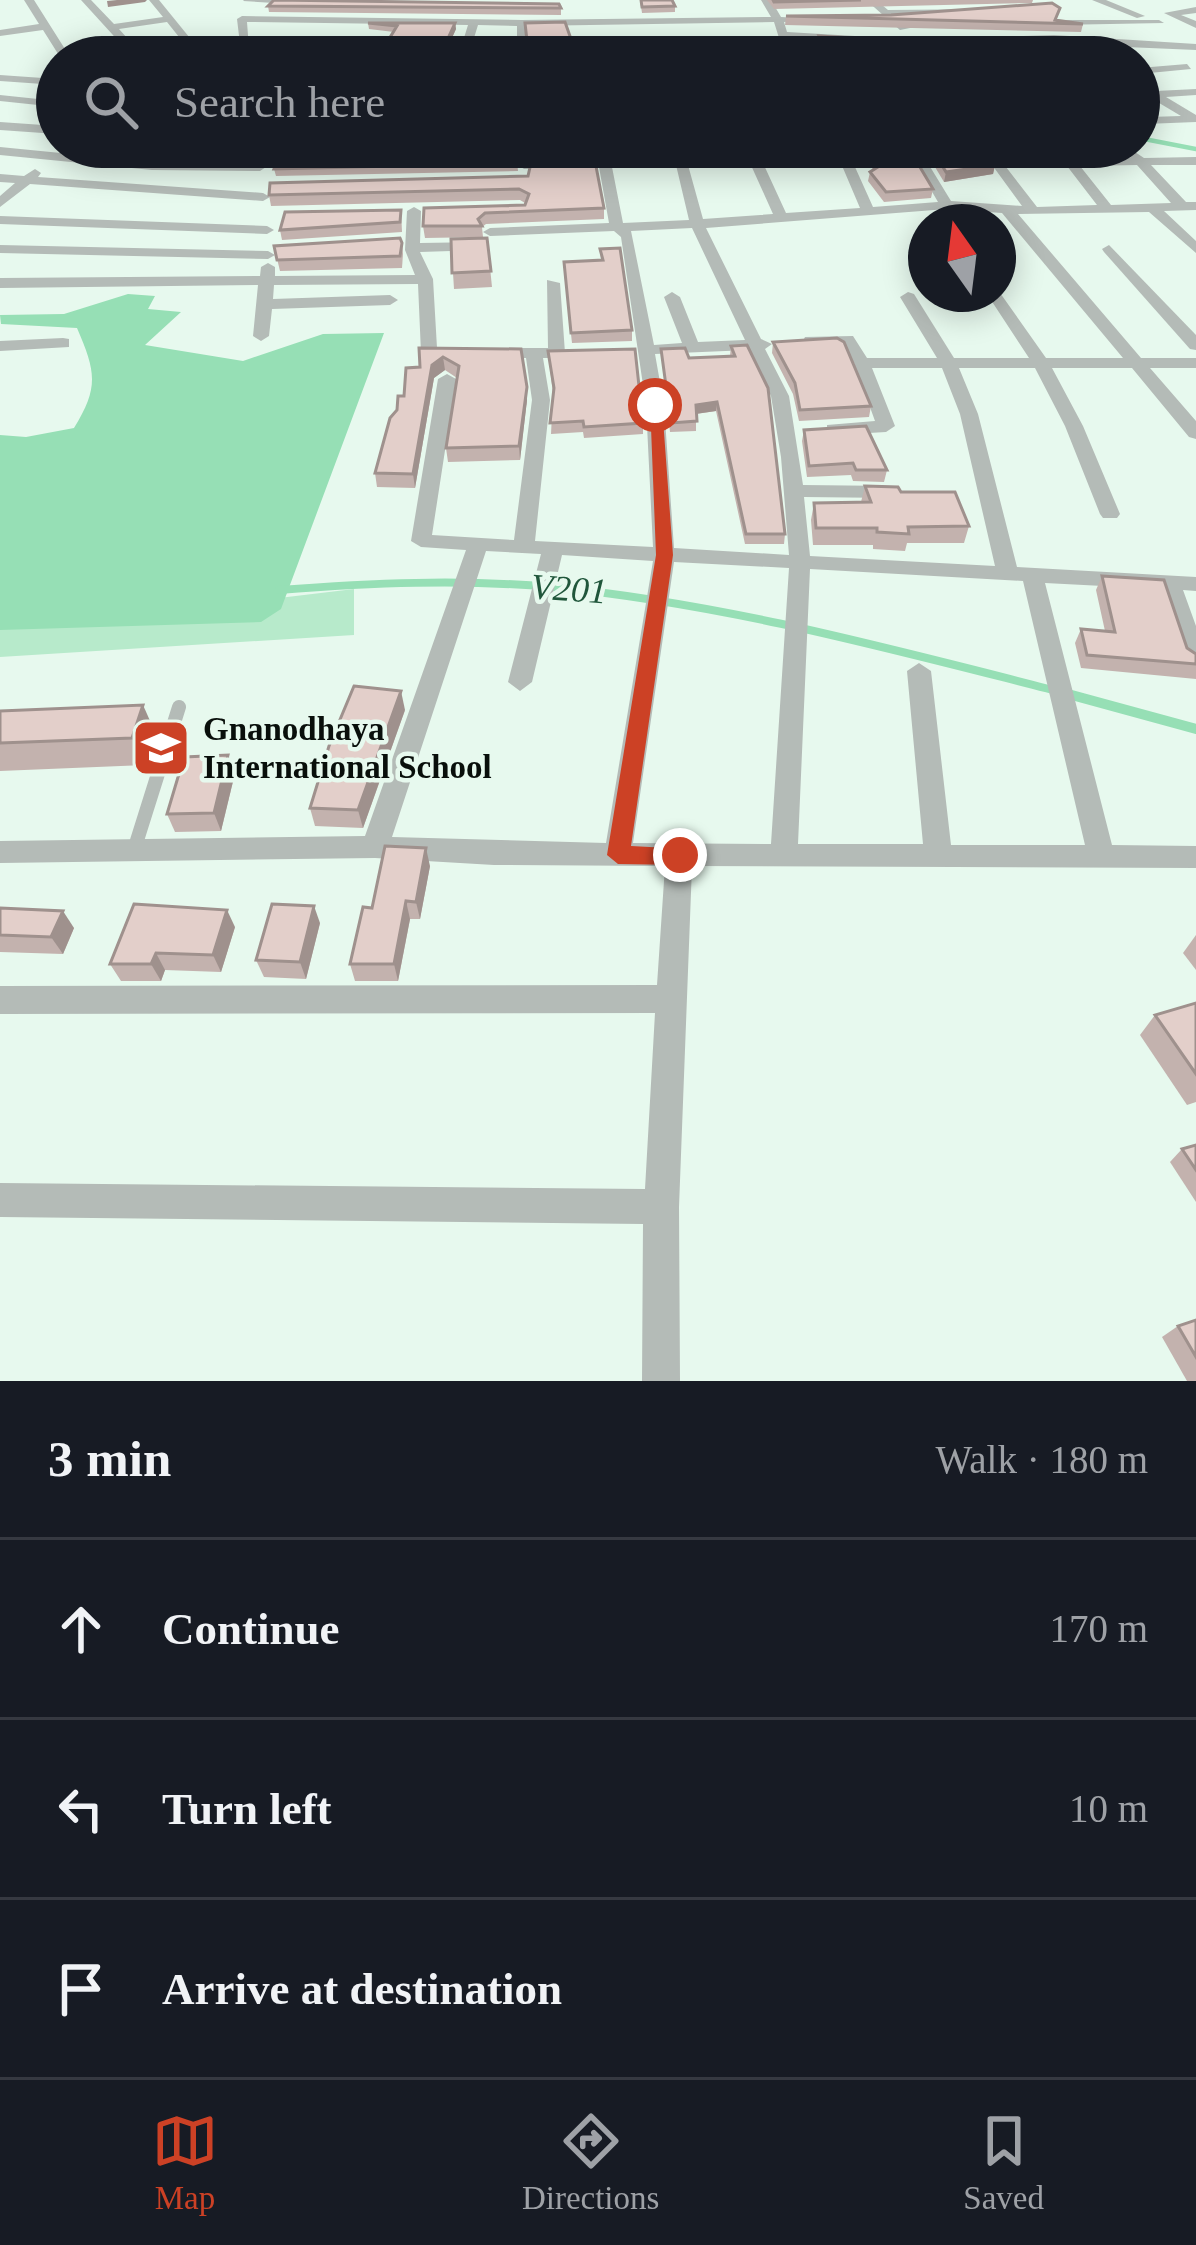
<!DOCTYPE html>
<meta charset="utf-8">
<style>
:root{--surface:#171b24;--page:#242831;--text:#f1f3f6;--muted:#9ea1a6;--line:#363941;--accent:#cc4125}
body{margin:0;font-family:Georgia,serif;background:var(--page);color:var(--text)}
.compass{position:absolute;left:908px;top:204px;width:108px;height:108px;border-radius:50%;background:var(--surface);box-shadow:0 6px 30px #0003;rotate:346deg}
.stop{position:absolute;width:36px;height:36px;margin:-27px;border:9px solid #cc4125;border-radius:50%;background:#fff}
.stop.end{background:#cc4125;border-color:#fff;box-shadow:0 3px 12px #0008}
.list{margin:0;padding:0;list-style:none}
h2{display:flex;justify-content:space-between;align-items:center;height:156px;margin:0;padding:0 48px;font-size:51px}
h2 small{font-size:39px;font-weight:400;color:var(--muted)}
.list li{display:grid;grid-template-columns:78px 1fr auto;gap:36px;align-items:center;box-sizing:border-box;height:180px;padding:0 48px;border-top:3px solid var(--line)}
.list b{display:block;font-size:45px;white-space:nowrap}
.list em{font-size:39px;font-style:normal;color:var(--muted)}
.icon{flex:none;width:66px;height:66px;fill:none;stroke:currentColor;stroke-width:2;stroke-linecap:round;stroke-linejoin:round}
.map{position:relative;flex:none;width:1196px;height:1381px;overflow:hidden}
.search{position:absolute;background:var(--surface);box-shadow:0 6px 30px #0003;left:36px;right:36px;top:36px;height:132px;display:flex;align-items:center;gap:30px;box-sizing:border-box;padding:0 42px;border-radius:66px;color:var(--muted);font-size:45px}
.sheet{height:696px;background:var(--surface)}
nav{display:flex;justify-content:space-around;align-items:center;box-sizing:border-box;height:168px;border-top:3px solid var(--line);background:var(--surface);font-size:33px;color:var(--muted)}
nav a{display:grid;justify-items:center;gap:6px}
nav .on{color:var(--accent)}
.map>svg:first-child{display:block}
.green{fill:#b7eacb}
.water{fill:#96dfb5}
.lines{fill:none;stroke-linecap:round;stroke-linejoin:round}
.stream-far2{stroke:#96dfb5;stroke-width:4.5}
.stream-far1{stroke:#96dfb5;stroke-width:8}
.stream{stroke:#96dfb5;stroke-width:10}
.service{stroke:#b4bbb7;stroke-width:14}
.minor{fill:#b4bbb7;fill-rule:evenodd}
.wall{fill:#c3b2ae}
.shaded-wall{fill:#9f918d}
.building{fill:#e3cfca;stroke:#9f918d;stroke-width:3}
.route{fill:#cc4125}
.labels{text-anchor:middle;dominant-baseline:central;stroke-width:9;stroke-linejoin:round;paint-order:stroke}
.poi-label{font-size:33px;font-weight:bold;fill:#090f0b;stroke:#e7f9ee;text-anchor:start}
.water-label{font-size:36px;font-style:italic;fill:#20563b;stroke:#e7f9ee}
</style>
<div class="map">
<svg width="1196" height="1381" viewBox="0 0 1196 1381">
<rect width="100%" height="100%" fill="#e7f9ee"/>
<path class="green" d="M354,589v46l-354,22v-38h102z"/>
<path class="water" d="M128,294l27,2 -7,13 33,3 -36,33 98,16 80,-27 61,-1 -103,276 -20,13 -261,8v-195l26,2 48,-9c25,-41 22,-56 3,-100l-76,-4 -1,-9 64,-1z"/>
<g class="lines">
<path class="stream-far2" d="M1139,138l57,11"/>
<path class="stream-far1" d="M279,590c91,-7 182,-11 273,-3 177,17 346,64 517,107"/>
<path class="stream" d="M1057,691l139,38"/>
<path class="service" d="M134,850l45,-143"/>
<g class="minor">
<path d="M24,0h10l36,57h-10l-17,-27 -43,6v-6l39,-6z"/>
<path d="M81,0h10l23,24 49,-7 -14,-17h10l39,48 42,-4 -3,-25 5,-3 280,4 249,-3 -10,-17h10l10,17 38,2 -35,3 3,10 119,7 -43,2 11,16h-10l-11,-16 -64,-3 6,19h-10l-11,-35 -247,4v31h-10v-31l-39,-1 -9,29 -5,3 -5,-3 9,-29 -221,-3 2,27 -54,8 -28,-35 -48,7 25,28h-11z"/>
<path d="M308,0l-3,5 -62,-4 1,-1z"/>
<path d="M866,0h10l12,10 108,-1 -103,7 10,8 12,3 -15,3z"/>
<path d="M1092,0h14l39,16 -8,2z"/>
<path d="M1196,7v6l-15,2 15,6v7l-32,-15z"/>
<path d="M1059,20h100l5,3 -108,2z"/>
<path d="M1054,35l142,9v6l-259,-11z"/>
<path d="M1187,64l4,5 -52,5v-6z"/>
<path d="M0,75l57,4v6l-57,-4z"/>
<path d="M1139,83l17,8 40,-2v6l-30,2 30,18v7l-51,2 4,-7 32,-1 -42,-25z"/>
<path d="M0,95l57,6v6l-57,-6z"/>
<path d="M0,122l57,4v8l-57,-4z"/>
<path d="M0,147l152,15 108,1 6,4 -6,4 -108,-1 -152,-15z"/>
<path d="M490,147l38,3 -6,4 -261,6 -6,-4 6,-4z"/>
<path d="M596,147h12l3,12 61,-1 -6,-11h12l7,10 152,-4 -3,-6h12l27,60 65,-5 -32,-55h12l33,54 71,5 -43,-59h12l10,12h60l-3,-5 6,-4 10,8h56l5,-6 9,6 52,-1v8h-45l35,37h10v8l-32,1 32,30v12l-47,-41 -131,2 123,144h55v10h-46l46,53v18l-7,-2 -57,-69h-80l31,58 37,88 -3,4h-14l-3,-4 -35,-88 -30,-58h-76l19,46 39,153 179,10v14l-13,-1 13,36v42l-12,-8 -23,-71 -116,-6 67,262 84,1v22l-504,-2 -13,341 1,174h-38l1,-157 -643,-7v-34l645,6 10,-176 -655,1v-28l657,-1 8,-119 -171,-1 -119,-7 -375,5v-22l365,-5 101,-286 -45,-3 -10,-6 27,-162 9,-5 9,5 -24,156 82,5 18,-140 -6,-42h-33l-8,-5 8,-5h55l-1,-68 13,3 5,70 -8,5h-14l7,42 -15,141 118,6 -7,-142 -25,-168 -7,-6 -124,5 -7,-4 7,-4 119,-5 -10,-56 -75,2 -6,-4 6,-4 74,-2zM840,161l20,47 -74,5 -23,-50zM750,163l23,51 -70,5 -15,-54zM676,165l13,55 -66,3 -11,-56zM1137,165l34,38 -60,2 -31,-39zM1067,166l30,39 -60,2 -31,-40zM947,209l55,4 121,145h-77l-48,-68v4h-11l42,64h-75l-40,-64 -6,-2 -8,5 37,61h-70l-14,-22 -48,1 -2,4 8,5 31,-2 12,19 21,58 -48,4v8l7,2 52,-3 9,-6 -23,-58h70l18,46 35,152 -185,-10 -6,-59 88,1 10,-6 -10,-6 -89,-1 -14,-89 -24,-47 7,-5 -11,-5 -55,-111zM692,228l53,112 -47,2 -18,-45 -8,-5 -8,5 18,46 -28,2 -23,-114zM749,350l22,46 10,61 8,98 -115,-7 -10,-143 -9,-51zM486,551l55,3 -33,128 12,9 12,-9 30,-127 91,6 -47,282 -214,-6zM674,562l115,6 -18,276 -138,-1zM810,569l213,12 62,264h-134l-20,-174 -12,-8 -12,8 16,173h-125z"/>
<path d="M35,169l6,4 -3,4 225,16 7,4 -7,4 -233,-17 -30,23v-11l15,-13 -15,-1v-8l24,2z"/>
<path d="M414,207l7,4 -1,32 62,-1 7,4 -7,4 -62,2 13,27 4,69 21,1v8l-29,1 -8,-5 -3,-69 -144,1 -1,14 117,-4 8,5 -8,5 -118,4 -3,27 -8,5 -8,-5 5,-51 -258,3v-10l260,-2 1,-9 7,-4 7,4v9l140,-1 -10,-25 2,-39z"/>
<path d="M0,216l267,10 7,4 -7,4 -267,-10z"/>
<path d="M0,245l268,6 7,4 -7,4 -268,-6z"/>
<path d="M1109,245l87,90v15l-6,-1 -86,-97 -2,-3z"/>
<path d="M63,338l6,1v8l-69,4v-10z"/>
</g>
</g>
<g class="wall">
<path d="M640,0h32l3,6v6l-33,1z"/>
<path d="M767,0h266l-1,3 -258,6z"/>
<path d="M268,6l293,2v7l-292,-3z"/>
<path d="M786,16l270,4 27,4 -2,8 -296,-7z"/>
<path d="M368,23h87l1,6 -10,22 -56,-6 -1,-6 5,-7 -25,-3z"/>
<path d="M525,23l46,16v6l-43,2z"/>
<path d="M819,36l46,18 10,-3 -3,-5 1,-8 97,8 -10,1 12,10h-148l-6,-13z"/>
<path d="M526,147h69l-2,8 -67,1z"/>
<path d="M612,147h28l-1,7h-25z"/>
<path d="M783,147h47v2l-45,1z"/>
<path d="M863,147h45l25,42 -2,9 -47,4 -16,-21 2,-9 3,-2z"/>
<path d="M923,147h59l13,18 -2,9 -49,8z"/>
<path d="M997,147h59l-2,7h-51z"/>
<path d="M520,159l-3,2 1,10 -242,5 -2,-7z"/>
<path d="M528,176l76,32v11l-118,5 -4,3 1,10 -58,1 -2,-12 102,-21v-2l-5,-3 -249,6 -2,-11z"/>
<path d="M401,210l1,22 -120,8 -2,-10z"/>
<path d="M487,238l5,49 -38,2 -3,-50z"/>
<path d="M402,243l1,11 -1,14 -122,3 -6,-25z"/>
<path d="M600,249l32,81v11l-60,2 -8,-71 37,-12z"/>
<path d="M773,342l98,64 -2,11 -70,4 -6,-27 -21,-41z"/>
<path d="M747,345l38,189 -1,10h-39l-29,-133 -20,3v17l-26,1 -9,-83 28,9 41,-2 1,-10z"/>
<path d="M419,348l108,39v13l-7,60 -72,2 -2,-14 11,-70 -12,-8 -11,8 -19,110 -38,-1 -2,-14 22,-63 23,-43z"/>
<path d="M548,351l95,72v11l-59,4 -1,-6 -32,2 2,-40z"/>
<path d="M804,430l83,40 -3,12 -31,-1 -2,-6 -44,2 -5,-36z"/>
<path d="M865,486l36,6 68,34 -5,17h-57l-2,8 -32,-2v-4h-60l-2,-25 3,-17 47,-1z"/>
<path d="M1102,576l94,78v25l-115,-11 -6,-25 6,-14 24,2 -9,-41z"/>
<path d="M405,710l-42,118 -48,-2 -5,-18z"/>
<path d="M0,711l155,21 -10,33 -145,6z"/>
<path d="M228,755l7,18 -14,58 -46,1 -8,-18z"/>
<path d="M430,866l-10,53h-10l-12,62h-43l-5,-17 22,-56z"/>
<path d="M0,908l74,20 -11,26 -63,-2z"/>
<path d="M320,923l-14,56 -42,-2 -8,-17z"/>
<path d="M235,927l-14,45 -56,-2 -4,11h-40l-11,-17z"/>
<path d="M1196,935v35l-13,-17z"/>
<path d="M1196,1003v99l-9,3 -47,-70 15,-20z"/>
<path d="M1196,1145v57l-26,-40 12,-13z"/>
<path d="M1196,1320v61h-9l-25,-44 16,-11z"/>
</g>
<g class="shaded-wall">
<path d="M117,0h30l-2,2 -37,5 -1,-6z"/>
<path d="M455,23l1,6 -10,22 -1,-6z"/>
<path d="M971,38l-1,8 -19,2 2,-7z"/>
<path d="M995,165l-2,9 -49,8 2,-10z"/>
<path d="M443,357l2,13 -11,8 -19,110 -2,-14 19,-109z"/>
<path d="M527,387v13l-7,60 -1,-14z"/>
<path d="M717,402l-1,9 -21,3 1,-9z"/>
<path d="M401,691l4,19 -42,118 -5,-18z"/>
<path d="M143,705l12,27 -10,33 -13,-27z"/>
<path d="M228,755l7,18 -14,58 -7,-18z"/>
<path d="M426,848l4,18 -10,53 -4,-17z"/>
<path d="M406,901l4,18 -12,62 -4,-17z"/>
<path d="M314,906l6,17 -14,56 -6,-17z"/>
<path d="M227,910l8,17 -14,45 -8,-17z"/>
<path d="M63,911l11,17 -11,26 -12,-17z"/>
<path d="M156,953l9,17 -4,11 -10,-17z"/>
</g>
<g class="building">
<path d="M274,0l285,4 2,4 -293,-2z"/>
<path d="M641,0h31l3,6 -33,1z"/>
<path d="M773,0h88l-87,2z"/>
<path d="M1052,3l8,5 -5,12 28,4 -297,-8 105,-1z"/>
<path d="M565,22l6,17 -44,2 -2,-18z"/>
<path d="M368,23h87l-10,22 -56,-6 8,-13z"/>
<path d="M819,36l33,2 13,16 15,-4 -7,-12h98l-18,3 19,16h-143z"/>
<path d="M772,41l13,16h-255l-1,-7z"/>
<path d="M869,147h39l25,42 -47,3 -16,-20 8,-5z"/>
<path d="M931,147h51l13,18 -49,7z"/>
<path d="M519,151l-6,5 5,7 -244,6 3,-8z"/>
<path d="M595,161l9,47 -119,5 -7,6 4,7h-59l1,-18 101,-3 4,-11 -10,-5 -250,6 1,-12 258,-7 3,-13z"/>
<path d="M401,210l-1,12 -120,8 5,-18z"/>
<path d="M400,238l2,5 -2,13 -123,4 -3,-14z"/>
<path d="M487,238l4,33 -39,2 -1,-34z"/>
<path d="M620,248l12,82 -61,3 -7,-71 39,-2 -3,-11z"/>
<path d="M837,338l7,4 27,64 -71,4 -5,-27 -22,-41z"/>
<path d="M747,345l21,43 17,146h-39l-29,-132 -21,3 1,16 -26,2 -10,-74 24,-1 4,10 46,-2 -4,-10z"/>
<path d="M419,348l102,1 6,38 -8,59 -73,2 13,-82 -16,-9 -11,8 -19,109 -38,-1 15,-55 7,-8 1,-14h6l2,-28 14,-1z"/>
<path d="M635,349l8,74 -59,4 -1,-6 -33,2 4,-35 -6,-37z"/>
<path d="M866,426l21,44h-31l-3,-7 -44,3 -5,-36z"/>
<path d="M865,486l33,1 3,5h54l14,34 -61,1 1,7 -32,-2v-4h-61l-2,-25 57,-1z"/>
<path d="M1102,576l62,4 23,68 9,6v10l-109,-9 -6,-26 34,3z"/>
<path d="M354,686l47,5 -43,119 -48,-2 19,-62z"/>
<path d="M143,705l-11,33 -132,5v-32z"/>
<path d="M228,755l-14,58 -47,1 17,-57z"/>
<path d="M385,846l41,2 -10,54 -10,-1 -12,63h-44l13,-57 9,1z"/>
<path d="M134,904l93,6 -14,45 -57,-2 -5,11h-41z"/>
<path d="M272,904l42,2 -14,56 -44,-2z"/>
<path d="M0,908l63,3 -12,26 -51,-2z"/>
<path d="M1196,1003v71l-41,-59z"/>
<path d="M1196,1145v25l-14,-21z"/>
<path d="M1196,1320v37l-18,-31z"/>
</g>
<path class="route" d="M650,402l12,3 11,150 -42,291 56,3v13l-7,3 -62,-1 -11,-9 49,-300z"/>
<defs>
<g id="school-square" transform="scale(3)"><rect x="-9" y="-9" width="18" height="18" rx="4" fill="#cc4125" stroke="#e7f9ee"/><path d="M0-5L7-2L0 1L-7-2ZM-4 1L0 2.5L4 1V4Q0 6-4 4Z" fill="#fff"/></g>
</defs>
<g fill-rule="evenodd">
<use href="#school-square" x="161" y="748"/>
</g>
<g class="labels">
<g class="poi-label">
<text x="203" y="729">Gnanodhaya<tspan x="203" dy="38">International School</tspan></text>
</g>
<g class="water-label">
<text transform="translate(569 589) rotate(4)">V201</text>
</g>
</g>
</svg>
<svg class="compass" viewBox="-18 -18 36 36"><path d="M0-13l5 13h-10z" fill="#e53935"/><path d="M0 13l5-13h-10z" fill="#9ea1a6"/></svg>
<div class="stop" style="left:655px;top:405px"></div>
<div class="stop end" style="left:680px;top:855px"></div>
<div class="search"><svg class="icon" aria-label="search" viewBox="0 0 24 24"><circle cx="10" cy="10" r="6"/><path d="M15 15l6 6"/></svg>Search here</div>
</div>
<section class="sheet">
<h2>3 min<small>Walk · 180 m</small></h2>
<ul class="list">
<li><svg class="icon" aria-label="ahead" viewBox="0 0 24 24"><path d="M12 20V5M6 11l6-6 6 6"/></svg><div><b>Continue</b></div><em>170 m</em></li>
<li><svg class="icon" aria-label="left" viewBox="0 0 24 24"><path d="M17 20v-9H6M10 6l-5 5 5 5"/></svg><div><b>Turn left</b></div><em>10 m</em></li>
<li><svg class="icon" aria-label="arrive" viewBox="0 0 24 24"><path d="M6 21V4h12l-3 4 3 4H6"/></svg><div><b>Arrive at destination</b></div></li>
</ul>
</section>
<nav>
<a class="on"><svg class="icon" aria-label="map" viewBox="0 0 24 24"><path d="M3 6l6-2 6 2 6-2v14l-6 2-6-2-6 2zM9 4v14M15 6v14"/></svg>Map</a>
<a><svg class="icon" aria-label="directions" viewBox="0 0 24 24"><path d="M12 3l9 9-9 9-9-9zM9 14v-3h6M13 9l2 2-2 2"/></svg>Directions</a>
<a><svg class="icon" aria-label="saved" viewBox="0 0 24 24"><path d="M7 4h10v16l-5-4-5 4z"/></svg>Saved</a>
</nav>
